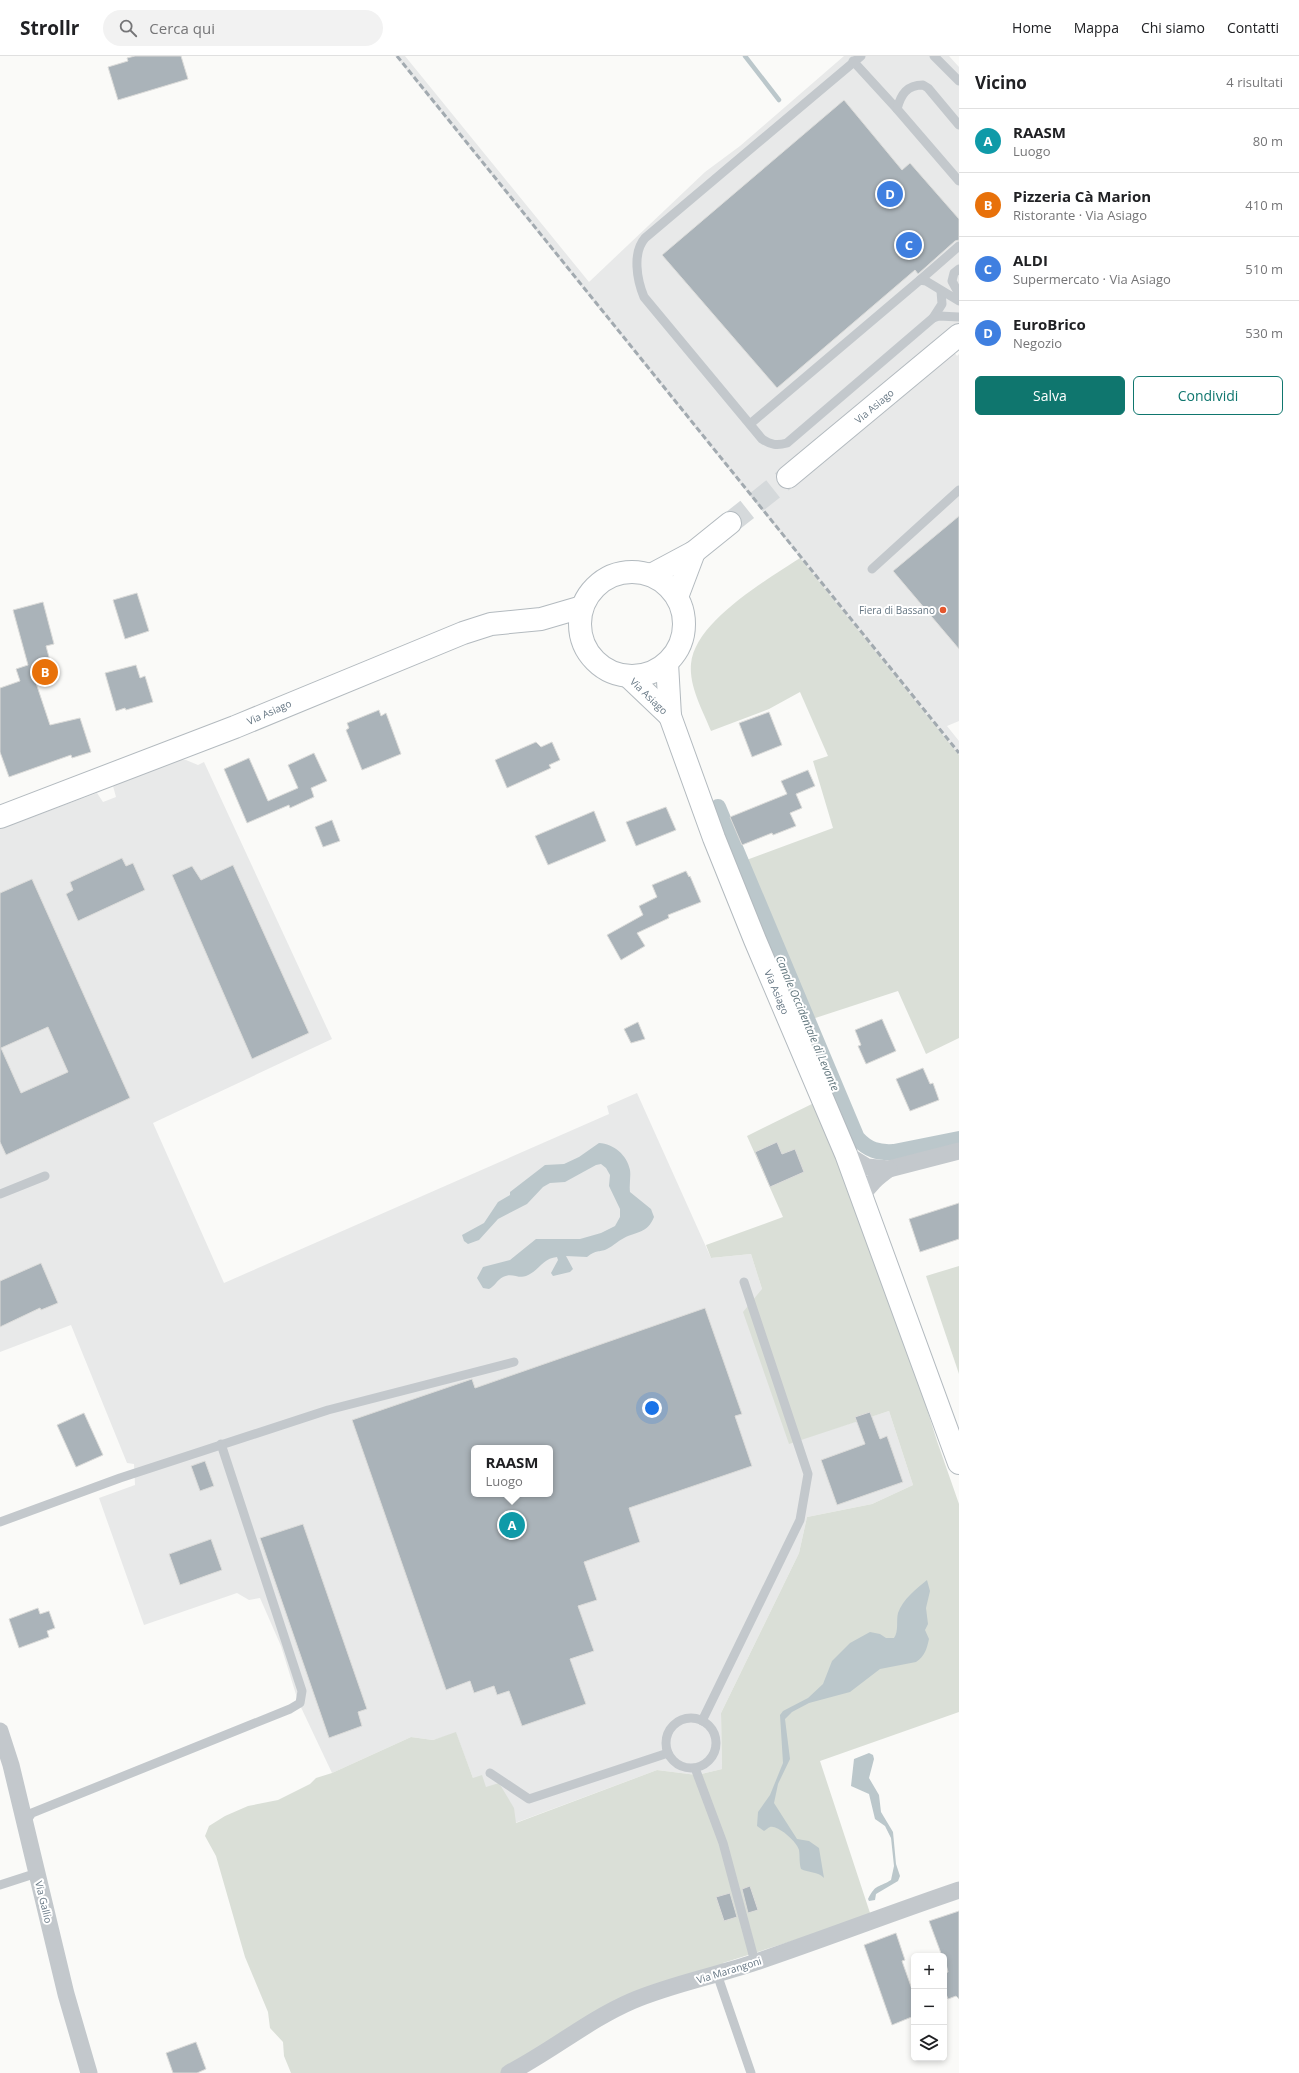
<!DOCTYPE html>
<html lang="it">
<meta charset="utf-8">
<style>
:root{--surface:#fff;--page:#f2f2f2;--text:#202124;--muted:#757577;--line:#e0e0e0;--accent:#0f766e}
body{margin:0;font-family:"Open Sans",sans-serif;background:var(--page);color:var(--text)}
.controls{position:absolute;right:12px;bottom:12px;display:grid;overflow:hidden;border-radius:6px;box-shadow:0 2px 6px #0003}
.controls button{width:36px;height:36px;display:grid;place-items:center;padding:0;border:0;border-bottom:1px solid var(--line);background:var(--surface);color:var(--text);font:20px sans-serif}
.you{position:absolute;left:652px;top:1352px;width:14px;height:14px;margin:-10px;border:3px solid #fff;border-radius:50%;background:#1a73e8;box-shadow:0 0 0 6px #1a73e833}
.badge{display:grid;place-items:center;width:26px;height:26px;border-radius:50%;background:var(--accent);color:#fff;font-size:13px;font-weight:700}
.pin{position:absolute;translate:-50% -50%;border:2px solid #fff;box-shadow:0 1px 4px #0006}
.popup{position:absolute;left:471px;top:1389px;width:82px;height:52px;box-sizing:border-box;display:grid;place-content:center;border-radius:6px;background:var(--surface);filter:drop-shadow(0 1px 3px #0005);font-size:13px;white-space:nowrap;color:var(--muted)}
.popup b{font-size:15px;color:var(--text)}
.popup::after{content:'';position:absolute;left:50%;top:100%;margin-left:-8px;border:8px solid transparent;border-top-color:var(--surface)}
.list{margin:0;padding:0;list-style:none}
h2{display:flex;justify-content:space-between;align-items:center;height:52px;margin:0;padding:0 16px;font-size:17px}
h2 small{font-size:13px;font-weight:400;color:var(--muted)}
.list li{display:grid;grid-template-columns:26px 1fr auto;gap:12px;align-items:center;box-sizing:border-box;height:64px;padding:0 16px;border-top:1px solid var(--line)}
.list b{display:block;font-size:15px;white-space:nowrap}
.list p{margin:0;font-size:13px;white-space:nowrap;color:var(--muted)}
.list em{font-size:13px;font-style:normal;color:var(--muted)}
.actions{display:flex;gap:8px;padding:12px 16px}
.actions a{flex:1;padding:9px 0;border:1px solid var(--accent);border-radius:6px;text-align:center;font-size:14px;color:var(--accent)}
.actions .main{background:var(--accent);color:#fff}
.icon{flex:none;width:22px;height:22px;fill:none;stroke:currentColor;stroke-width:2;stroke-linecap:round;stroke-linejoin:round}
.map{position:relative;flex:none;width:959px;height:2017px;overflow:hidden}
header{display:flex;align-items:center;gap:24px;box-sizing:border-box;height:56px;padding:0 20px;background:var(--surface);border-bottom:1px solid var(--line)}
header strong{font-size:19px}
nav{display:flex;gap:22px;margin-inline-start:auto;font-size:14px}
.search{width:280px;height:36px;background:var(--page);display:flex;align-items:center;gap:10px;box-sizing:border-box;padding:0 14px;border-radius:22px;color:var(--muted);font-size:15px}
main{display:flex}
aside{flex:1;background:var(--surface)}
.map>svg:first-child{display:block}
.built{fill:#e8e9e9;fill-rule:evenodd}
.green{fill:#dadfd7}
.water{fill:#bbc7cb}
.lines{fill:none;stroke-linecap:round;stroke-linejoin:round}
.stream{stroke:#bbc7cb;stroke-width:4.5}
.canal{stroke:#bbc7cb;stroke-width:16}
.building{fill:#aab3b9;stroke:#dcdcda;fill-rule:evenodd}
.secondary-tunnel{stroke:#d5d9db;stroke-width:22;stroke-dasharray:22 11;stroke-linecap:butt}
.secondary-casing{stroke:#b3babf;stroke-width:24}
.lane{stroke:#c3c8cc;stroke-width:9}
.street{stroke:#c3c8cc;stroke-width:17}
.secondary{stroke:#fff;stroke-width:22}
.rail{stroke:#a2aab0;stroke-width:3;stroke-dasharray:6 3;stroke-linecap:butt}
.poi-dot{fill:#e4572e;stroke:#fff;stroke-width:1.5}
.labels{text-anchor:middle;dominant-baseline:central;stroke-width:4;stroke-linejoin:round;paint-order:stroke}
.street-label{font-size:10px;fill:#657683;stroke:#fff}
.poi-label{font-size:10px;fill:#657683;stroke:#fff;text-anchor:end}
.water-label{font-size:11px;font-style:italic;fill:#60757c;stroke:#fff}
</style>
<header>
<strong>Strollr</strong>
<div class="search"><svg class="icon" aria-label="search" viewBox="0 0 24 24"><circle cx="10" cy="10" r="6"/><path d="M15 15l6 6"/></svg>Cerca qui</div>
<nav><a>Home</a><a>Mappa</a><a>Chi siamo</a><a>Contatti</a></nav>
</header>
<main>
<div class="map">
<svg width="959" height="2017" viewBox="0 0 959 2017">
<rect width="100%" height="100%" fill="#fafaf8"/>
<g class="built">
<path d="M395,0h10l184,226 116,-110 35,-26 104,-90h105l10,11v260l-14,13 12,16 2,-2v367l-12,5 12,15v14z"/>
<path d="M178,703l8,1 12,5 6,-3 128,277 -179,84 71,160 385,-169 -2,-8 30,-13 74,165 40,-4 11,35 27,154 100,-32 24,74 -41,19 -65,13 -8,36 -78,160 1,56 -25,6 -40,-5 -142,53 -29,-36 -13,-9 -17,-45 -23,7 -22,-3 -79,36 -34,-72 -17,-55 -21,-48 -11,2 -12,-7 -93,32 -45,-127 36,-13 -1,-21 -7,-1 -56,-138 -71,27v-523l97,-36 6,9 13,-5 -3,-11zM474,1392h76v46h-76z"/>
</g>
<g class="green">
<path d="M800,502l159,197v283l-33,16 -28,-63 -98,32 -67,-158 100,-37 -20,-67 15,-5 -28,-64 -31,17 -58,22c-8,-20 -22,-44 -20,-67 4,-43 76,-84 109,-106z"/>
<path d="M820,1044l67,182 50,159 22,63v208l-139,49 51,155 -148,47 1,6 -73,24 -142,80h-218l-7,-17 -1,-14 -13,-14 -2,-16 -23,-55 -29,-101 -11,-20 4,-10 16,-10 23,-10 30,-6 32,-16 6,-6 16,-5 79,-36 22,3 23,-8 17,46 9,-3 4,12 13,-4 15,25 2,15 141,-53 40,5 25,-6 -1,-56 78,-160 8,-36 65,-13 41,-19 -24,-74 -100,33 -46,-132 19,-23 -11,-35 -40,4 -5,-13 77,-28 -36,-81z"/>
<path d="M959,1210v108l-33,-98z"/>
</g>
<g class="water">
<path d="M599,1087c15,1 28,12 31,27 1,7 -1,15 0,22l21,17 3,8c-7,17 -17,14 -30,21 -6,3 -11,8 -17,11 -9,4 -10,0 -20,8l-21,-1 7,13 -3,3 -17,4 -2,-3 7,-13 -1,-3c-14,1 -18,14 -31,19 -8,3 -14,-4 -23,1 -6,3 -8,9 -14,12l-6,-1 -6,-10 6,-11 27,-7 26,-21h44l21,-6 14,-7 5,-9v-8l-11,-23 1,-11 -4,-7 -5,-4 -5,1 -31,17 -15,1 -7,4 -16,17 -29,15 -19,21 -11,4 -4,-3 -2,-6 22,-12 14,-21 12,-7v-3l35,-27 19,-1 15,-7z"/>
<path d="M927,1524l3,11 -4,17 2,16 -3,6 4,9c-2,9 -4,17 -13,23l-36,7 -30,23 -41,11 -17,9 -7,7 5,40 -12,25 -4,19 23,36 12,2 10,7 5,30c-6,-7 -16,-5 -23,-9 -2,-7 -1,-13 -2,-19 -2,-8 -18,-22 -26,-23 -4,-1 -5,2 -9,4l-7,-5 1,-14 12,-17 13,-32 -3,-48 3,-4 25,-13 15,-14 9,-23 18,-18 20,-11 10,2 6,4h8c5,-7 2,-17 4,-25 5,-14 18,-24 29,-33z"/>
<path d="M869,1697l4,2 1,4 -5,19 10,17 2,17 12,20 3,32 4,12 -2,5 -22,13 -1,6 -6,1 -1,-2c8,-16 11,-11 23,-19l3,-14 -3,-28 -6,-12 -10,-7 -6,-25 -18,-8 3,-27z"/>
</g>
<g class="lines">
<path class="stream" d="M745,0l34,44"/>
<path class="canal" d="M718,751l139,331c11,12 21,15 37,14l65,-13"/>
</g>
<g class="building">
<path d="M135,0h46l7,23 -70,21 -10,-33 20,-6 -1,-3z"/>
<path d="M844,44l58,70 8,-7 49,56v21l-4,1 -37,33 -3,-4 -138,118 -115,-133z"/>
<path d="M959,460v133l-66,-78z"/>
<path d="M137,537l12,38 -24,8 -12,-39z"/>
<path d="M43,546l11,42 -8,2 7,26 -19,5 16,48 30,-7 11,34 -19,6 -1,-3 -62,22 -9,-25v-64l20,-7 -4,-12 12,-4 -15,-55z"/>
<path d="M136,609l4,13 5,-2 8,26 -27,8 -1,-2 -9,3 -11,-38z"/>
<path d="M379,654l2,6 5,-3 15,41 -39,16 -16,-40 3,-2 -2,-5z"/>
<path d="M769,656l13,33 -30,12 -13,-34z"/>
<path d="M536,686l5,5 11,-5 8,18 -11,5 2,3 -44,20 -12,-28z"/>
<path d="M314,697l13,28 -16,7 3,9 -24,11 -1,-3 -42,18 -23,-54 25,-11 19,43 30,-13 -10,-23z"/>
<path d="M808,714l7,16 -19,8 6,14 -12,5 6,13 -23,9 -1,-2 -30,12 -12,-28 57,-23 -6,-13z"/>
<path d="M666,751l10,23 -40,16 -10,-24z"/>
<path d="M594,755l12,30 -58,24 -13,-29z"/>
<path d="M332,764l8,21 -17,6 -8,-20z"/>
<path d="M122,802l4,8 7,-3 12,27 -67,31 -12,-27 7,-4 -3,-8z"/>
<path d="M233,809l76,168 -57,26 -80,-184 20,-9 9,14z"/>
<path d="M686,815l3,6 1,-1 11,26 -33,13 1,3 -32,15 8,13 -24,14 -14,-25 36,-20 -4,-9 18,-9 -5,-12z"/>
<path d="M32,823l98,219 -124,57 -6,-13v-249zM48,971l20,45 -47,21 -20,-45z"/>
<path d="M882,963l14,32 -30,13 -8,-18 3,-1 -6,-15z"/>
<path d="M638,966l7,17 -14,4 -7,-14z"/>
<path d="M923,1012l7,16 3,-1 6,17 -29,11 -14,-32z"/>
<path d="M777,1086l5,12 13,-5 9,23 -34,15 -15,-35z"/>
<path d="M959,1147v36l-39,13 -11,-33z"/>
<path d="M41,1207l17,40 -17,7 -1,-2 -40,19v-46z"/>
<path d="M705,1252l37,106 -7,2 17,50 -123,42 11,34 -56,20 13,38 -19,6 16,45 -24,8 16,45 -64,22 -13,-35 -12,4 -3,-9 -20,7 -4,-12 -24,9 -94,-270 117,-40 3,-1 3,9zM474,1392h76v46h-76z"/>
<path d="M870,1356l10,27 7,-3 16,46 -66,23 -16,-45 44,-16 -10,-27z"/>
<path d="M84,1357l19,42 -27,12 -19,-42z"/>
<path d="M205,1405l9,25 -14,5 -9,-25z"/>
<path d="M303,1468l64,185 -9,3 4,14 -33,12 -69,-200z"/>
<path d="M211,1483l11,31 -42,15 -11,-31z"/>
<path d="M38,1552l2,6 9,-3 6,17 -8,3 2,6 -30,11 -10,-29z"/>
<path d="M750,1830l8,24 -10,3 -6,-24z"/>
<path d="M730,1837l7,24 -13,4 -8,-24z"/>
<path d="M959,1855v88l-3,-3 -8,3 -4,-10v-16l4,-1 -4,-16h-2l-13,-35z"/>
<path d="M896,1877l9,27 -3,1 12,34v21l-22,9 -28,-80z"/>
<path d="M196,1986l10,27 -9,4h-24l-7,-20z"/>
</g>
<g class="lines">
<path class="secondary-tunnel" d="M730,467l58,-46"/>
<g class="secondary-casing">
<g id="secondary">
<path d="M788,421l171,-142"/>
<circle cx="632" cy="568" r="52"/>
<path d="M651,519l43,-23 36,-29"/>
<path d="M677,541l17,-45"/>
<path d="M667,607l3,53 44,122 41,102 91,214 113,309"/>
<path d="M628,620l42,40"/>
<path d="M0,761l235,-90 228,-94 28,-9 50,-5 41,-12"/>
</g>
</g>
<g class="lane">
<path d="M861,0l-216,182c-13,15 -8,42 -1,59l118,142c9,6 15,7 25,4l146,-125 9,-14 -1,-13"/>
<path d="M934,0l25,25"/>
<path d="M853,5l44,48"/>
<path d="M959,69l-31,-37 -5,-3c-16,0 -22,9 -26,24l62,72"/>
<path d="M959,213l-5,4 -2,8 7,13"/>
<path d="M920,224l39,-34"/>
<path d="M933,262l6,-2 20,1"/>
<path d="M750,368l170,-144 6,1 33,20"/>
<path d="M872,513l87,-79"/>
<path d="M0,1138l45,-18"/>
<path d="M0,1466l120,-44 208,-68 186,-48"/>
<circle cx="691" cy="1687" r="25"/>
<path d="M702,1665l98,-201 8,-46 -64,-192"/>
<path d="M695,1712l28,75 32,119"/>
<path d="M490,1717l39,26 139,-46"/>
<path d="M25,1767l7,-10 258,-104 10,-6 2,-12 -81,-247"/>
<path d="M0,1829l37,-12"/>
<path d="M717,1918l34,99"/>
</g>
<g class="street">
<path d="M846,1098l21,13 22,2 70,-18"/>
<path d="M862,1141c7,-13 16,-20 27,-28"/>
<path d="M0,1675l11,34 55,229 23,79"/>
<path d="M509,2017c43,-22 79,-53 123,-72 40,-17 83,-25 124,-39 68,-23 135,-49 203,-72"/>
</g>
<use href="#secondary" class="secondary"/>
<path class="rail" d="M397,0l562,697"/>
</g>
<circle class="poi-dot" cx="943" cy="554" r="4"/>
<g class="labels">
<g class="street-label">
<text transform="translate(874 350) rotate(-40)">Via Asiago</text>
<text transform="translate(649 640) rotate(44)">Via Asiago</text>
<text transform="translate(269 656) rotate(-24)">Via Asiago</text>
<text transform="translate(777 936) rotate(67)">Via Asiago</text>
<text transform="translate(44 1846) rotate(76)">Via Gallio</text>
<text transform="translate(729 1914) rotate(-17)">Via Marangoni</text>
</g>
<g class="poi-label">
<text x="935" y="554">Fiera di Bassano</text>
</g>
<g class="water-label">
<text transform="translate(808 967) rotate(67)">Canale Occidentale di Levante</text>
</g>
</g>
</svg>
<div class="controls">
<button>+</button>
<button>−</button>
<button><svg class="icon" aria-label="layers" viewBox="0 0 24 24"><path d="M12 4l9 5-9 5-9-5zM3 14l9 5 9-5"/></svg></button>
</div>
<div class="you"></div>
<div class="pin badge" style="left:512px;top:1469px;background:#0f9aa8">A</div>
<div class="popup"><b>RAASM</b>Luogo</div>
<div class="pin badge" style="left:45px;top:616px;background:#e8710a">B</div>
<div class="pin badge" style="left:909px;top:189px;background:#3f7fe0">C</div>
<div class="pin badge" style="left:890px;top:138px;background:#3f7fe0">D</div>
</div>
<aside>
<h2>Vicino<small>4 risultati</small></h2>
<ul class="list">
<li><span class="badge" style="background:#0f9aa8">A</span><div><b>RAASM</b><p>Luogo</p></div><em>80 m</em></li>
<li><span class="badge" style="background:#e8710a">B</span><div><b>Pizzeria Cà Marion</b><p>Ristorante · Via Asiago</p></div><em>410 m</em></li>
<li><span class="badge" style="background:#3f7fe0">C</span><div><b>ALDI</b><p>Supermercato · Via Asiago</p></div><em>510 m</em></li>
<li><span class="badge" style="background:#3f7fe0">D</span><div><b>EuroBrico</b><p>Negozio</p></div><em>530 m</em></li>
</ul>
<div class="actions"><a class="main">Salva</a><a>Condividi</a></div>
</aside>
</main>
